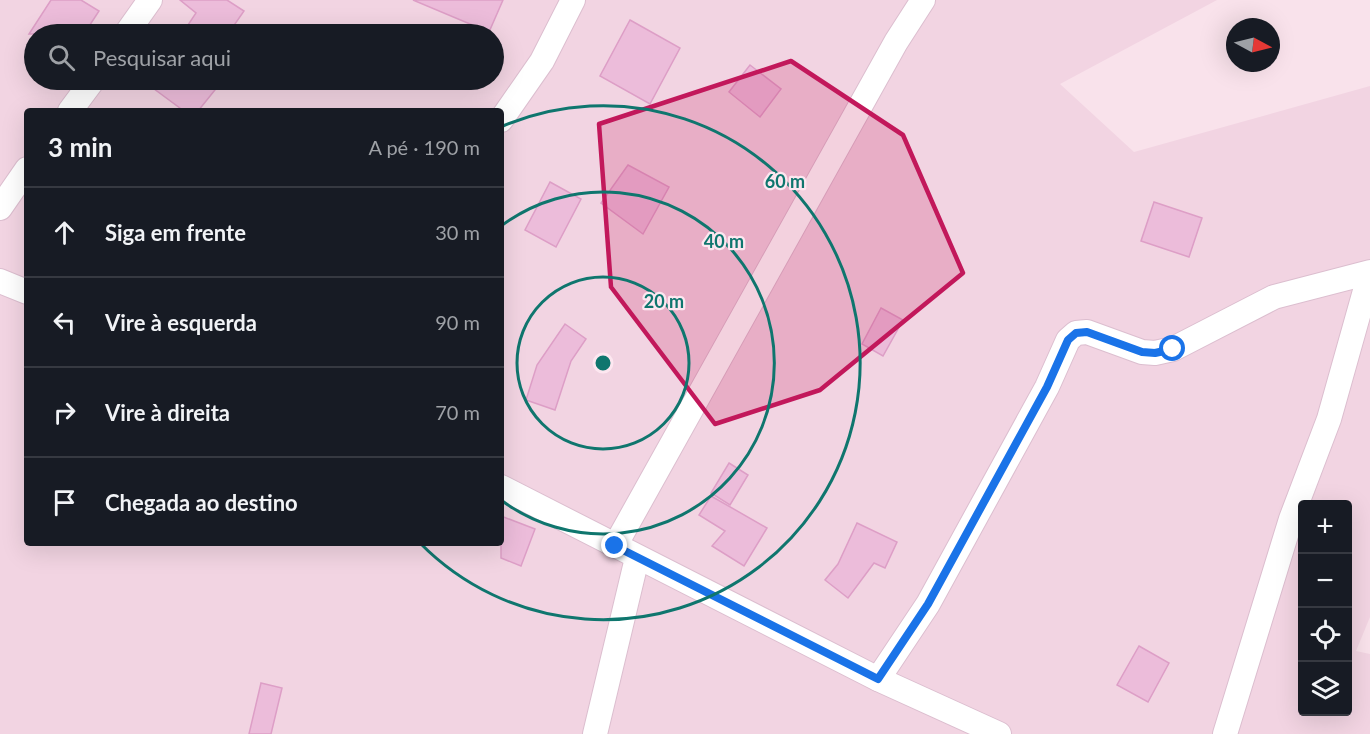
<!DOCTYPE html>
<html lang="pt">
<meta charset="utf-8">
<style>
:root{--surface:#171b24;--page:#20242c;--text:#f1f3f6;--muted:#9ea1a6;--line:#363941}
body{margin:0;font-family:Lato,sans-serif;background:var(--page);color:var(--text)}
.controls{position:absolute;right:18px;bottom:18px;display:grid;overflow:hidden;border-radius:6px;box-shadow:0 6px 24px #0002}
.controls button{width:54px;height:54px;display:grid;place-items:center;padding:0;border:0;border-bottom:2px solid var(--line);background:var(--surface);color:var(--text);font:30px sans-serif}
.compass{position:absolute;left:1226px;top:18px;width:54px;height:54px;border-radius:50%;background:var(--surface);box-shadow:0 6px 24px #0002;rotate:97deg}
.stop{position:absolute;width:18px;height:18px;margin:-14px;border:4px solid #1a73e8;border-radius:50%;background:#fff}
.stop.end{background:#1a73e8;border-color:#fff;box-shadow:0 2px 6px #0008}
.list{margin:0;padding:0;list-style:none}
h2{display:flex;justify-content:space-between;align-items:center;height:78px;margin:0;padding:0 24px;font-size:26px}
h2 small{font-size:20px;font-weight:400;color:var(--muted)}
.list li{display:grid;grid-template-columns:39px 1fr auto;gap:18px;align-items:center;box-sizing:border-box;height:90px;padding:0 24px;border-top:2px solid var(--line)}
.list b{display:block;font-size:22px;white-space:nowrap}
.list em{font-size:20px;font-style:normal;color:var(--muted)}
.icon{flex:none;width:33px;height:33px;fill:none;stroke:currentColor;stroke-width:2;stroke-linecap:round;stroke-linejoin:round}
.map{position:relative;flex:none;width:1370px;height:734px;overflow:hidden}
.search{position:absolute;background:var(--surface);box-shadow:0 6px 24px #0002;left:24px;top:24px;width:480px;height:66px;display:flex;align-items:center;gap:15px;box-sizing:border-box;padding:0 21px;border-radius:33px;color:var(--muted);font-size:22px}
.panel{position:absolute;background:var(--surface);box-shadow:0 6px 24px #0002;left:24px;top:108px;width:480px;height:438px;border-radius:6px}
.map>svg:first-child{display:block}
.residential{fill:#f2d4e2;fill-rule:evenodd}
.building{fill:#ecbcda;stroke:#dd9ec6;stroke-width:1.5}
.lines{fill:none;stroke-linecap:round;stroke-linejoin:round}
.minor-casing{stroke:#dcbecf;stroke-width:26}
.minor{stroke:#fff;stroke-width:24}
.route{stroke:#1a73e8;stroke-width:8}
.marked{fill:#c2185b;fill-opacity:0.2;stroke:#c2185b;stroke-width:4.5;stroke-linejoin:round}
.ring{fill:none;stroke:#0f766e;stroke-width:3}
.centre{fill:#0f766e;stroke:#fde7f0;stroke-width:3}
.ring-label{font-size:18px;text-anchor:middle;font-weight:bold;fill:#0f766e;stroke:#fde7f0;stroke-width:4.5;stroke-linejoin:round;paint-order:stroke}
</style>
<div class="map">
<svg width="1370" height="734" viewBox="0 0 1370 734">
<rect width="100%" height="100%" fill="#f9e2eb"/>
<path class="residential" d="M0,0h1217l-157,84 74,68 236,-66v531l-14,34 14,3v80h-1370zM34,34h460v46h-460zM27,111h474v432h-474zM1302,504h46v208h-46z"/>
<g class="building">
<path d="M51,0h30l18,11 -15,23h-55z"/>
<path d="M180,0h47l17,11 -16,23h-46l14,-21z"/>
<path d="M413,0h90l-14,32z"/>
<path d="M630,20l50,28 -30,56 -50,-28z"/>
<path d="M750,65l31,24 -21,28 -31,-25z"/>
<path d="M142,80h81l-25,31h-14z"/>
<path d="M628,165l41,22 -26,47 -42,-31z"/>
<path d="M550,182l31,17 -25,48 -31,-17z"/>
<path d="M1154,202l48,16 -13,39 -48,-16z"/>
<path d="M881,308l22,12 -20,36 -21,-12z"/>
<path d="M565,324l21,15 -15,22 -16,49 -29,-10 11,-35z"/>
<path d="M729,463l19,12 -18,30 -19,-12z"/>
<path d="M711,496l56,32 -23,38 -32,-20 13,-15 -26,-16z"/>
<path d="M501,516l34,13 -14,37 -20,-8z"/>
<path d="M857,523l40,19 -12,26 -11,-5 -26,35 -23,-18 13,-16z"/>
<path d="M1139,646l30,17 -21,39 -31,-17z"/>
<path d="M261,683l21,5 -11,46h-22z"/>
</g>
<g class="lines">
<g class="minor-casing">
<g id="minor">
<path d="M126,34l24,-34"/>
<path d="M70,111l23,-31"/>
<path d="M501,120l41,-59 31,-61"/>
<path d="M0,208l27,-39"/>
<path d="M0,281l27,11"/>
<path d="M501,487l377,192 121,55"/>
<path d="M615,546l281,-504 27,-42"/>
<path d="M878,679l50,-75 119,-217 21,-47 8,-7 11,-1 55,20 13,1 18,-4 101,-52 96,-25"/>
<path d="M595,734l42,-176"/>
<path d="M1225,734l66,-215 38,-100 41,-146"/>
</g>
</g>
<use href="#minor" class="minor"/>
</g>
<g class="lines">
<path class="route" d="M615,546l263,133 50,-75 119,-217 21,-47 8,-7 11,-1 55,20 13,1 18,-4"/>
</g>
<path class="marked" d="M791,61l112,74 60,138 -143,117 -105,34 -104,-137 -12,-163z"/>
<g class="ring">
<circle cx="603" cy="363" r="86"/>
<path d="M501 226A171 171 0 1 1 501 500"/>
<path d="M503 126A257 257 0 1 1 420 543"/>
</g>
<circle cx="603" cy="363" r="9" class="centre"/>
<g class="ring-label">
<text x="785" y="188">60 m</text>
<text x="724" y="248">40 m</text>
<text x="664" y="308">20 m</text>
</g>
</svg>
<div class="controls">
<button>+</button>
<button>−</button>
<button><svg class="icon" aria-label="locate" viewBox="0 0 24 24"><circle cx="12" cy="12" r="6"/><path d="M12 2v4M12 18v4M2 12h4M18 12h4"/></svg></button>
<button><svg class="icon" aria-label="layers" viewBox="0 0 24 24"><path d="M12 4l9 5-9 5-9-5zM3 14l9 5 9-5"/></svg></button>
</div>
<svg class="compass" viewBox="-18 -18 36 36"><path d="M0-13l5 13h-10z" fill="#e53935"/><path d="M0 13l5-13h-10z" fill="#9ea1a6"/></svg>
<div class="stop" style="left:1173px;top:349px"></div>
<div class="stop end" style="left:615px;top:546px"></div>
<div class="search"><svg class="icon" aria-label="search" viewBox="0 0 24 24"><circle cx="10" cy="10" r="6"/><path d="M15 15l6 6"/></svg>Pesquisar aqui</div>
<section class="panel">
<h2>3 min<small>A pé · 190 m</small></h2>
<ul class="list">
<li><svg class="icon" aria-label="ahead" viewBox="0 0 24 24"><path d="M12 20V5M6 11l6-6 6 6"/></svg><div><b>Siga em frente</b></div><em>30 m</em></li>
<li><svg class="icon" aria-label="left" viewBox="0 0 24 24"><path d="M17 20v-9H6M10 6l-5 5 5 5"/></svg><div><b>Vire à esquerda</b></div><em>90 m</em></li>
<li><svg class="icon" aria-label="right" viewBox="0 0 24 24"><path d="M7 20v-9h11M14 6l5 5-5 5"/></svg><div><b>Vire à direita</b></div><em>70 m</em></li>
<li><svg class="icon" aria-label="arrive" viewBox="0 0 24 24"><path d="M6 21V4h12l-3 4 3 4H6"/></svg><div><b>Chegada ao destino</b></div></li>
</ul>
</section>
</div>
